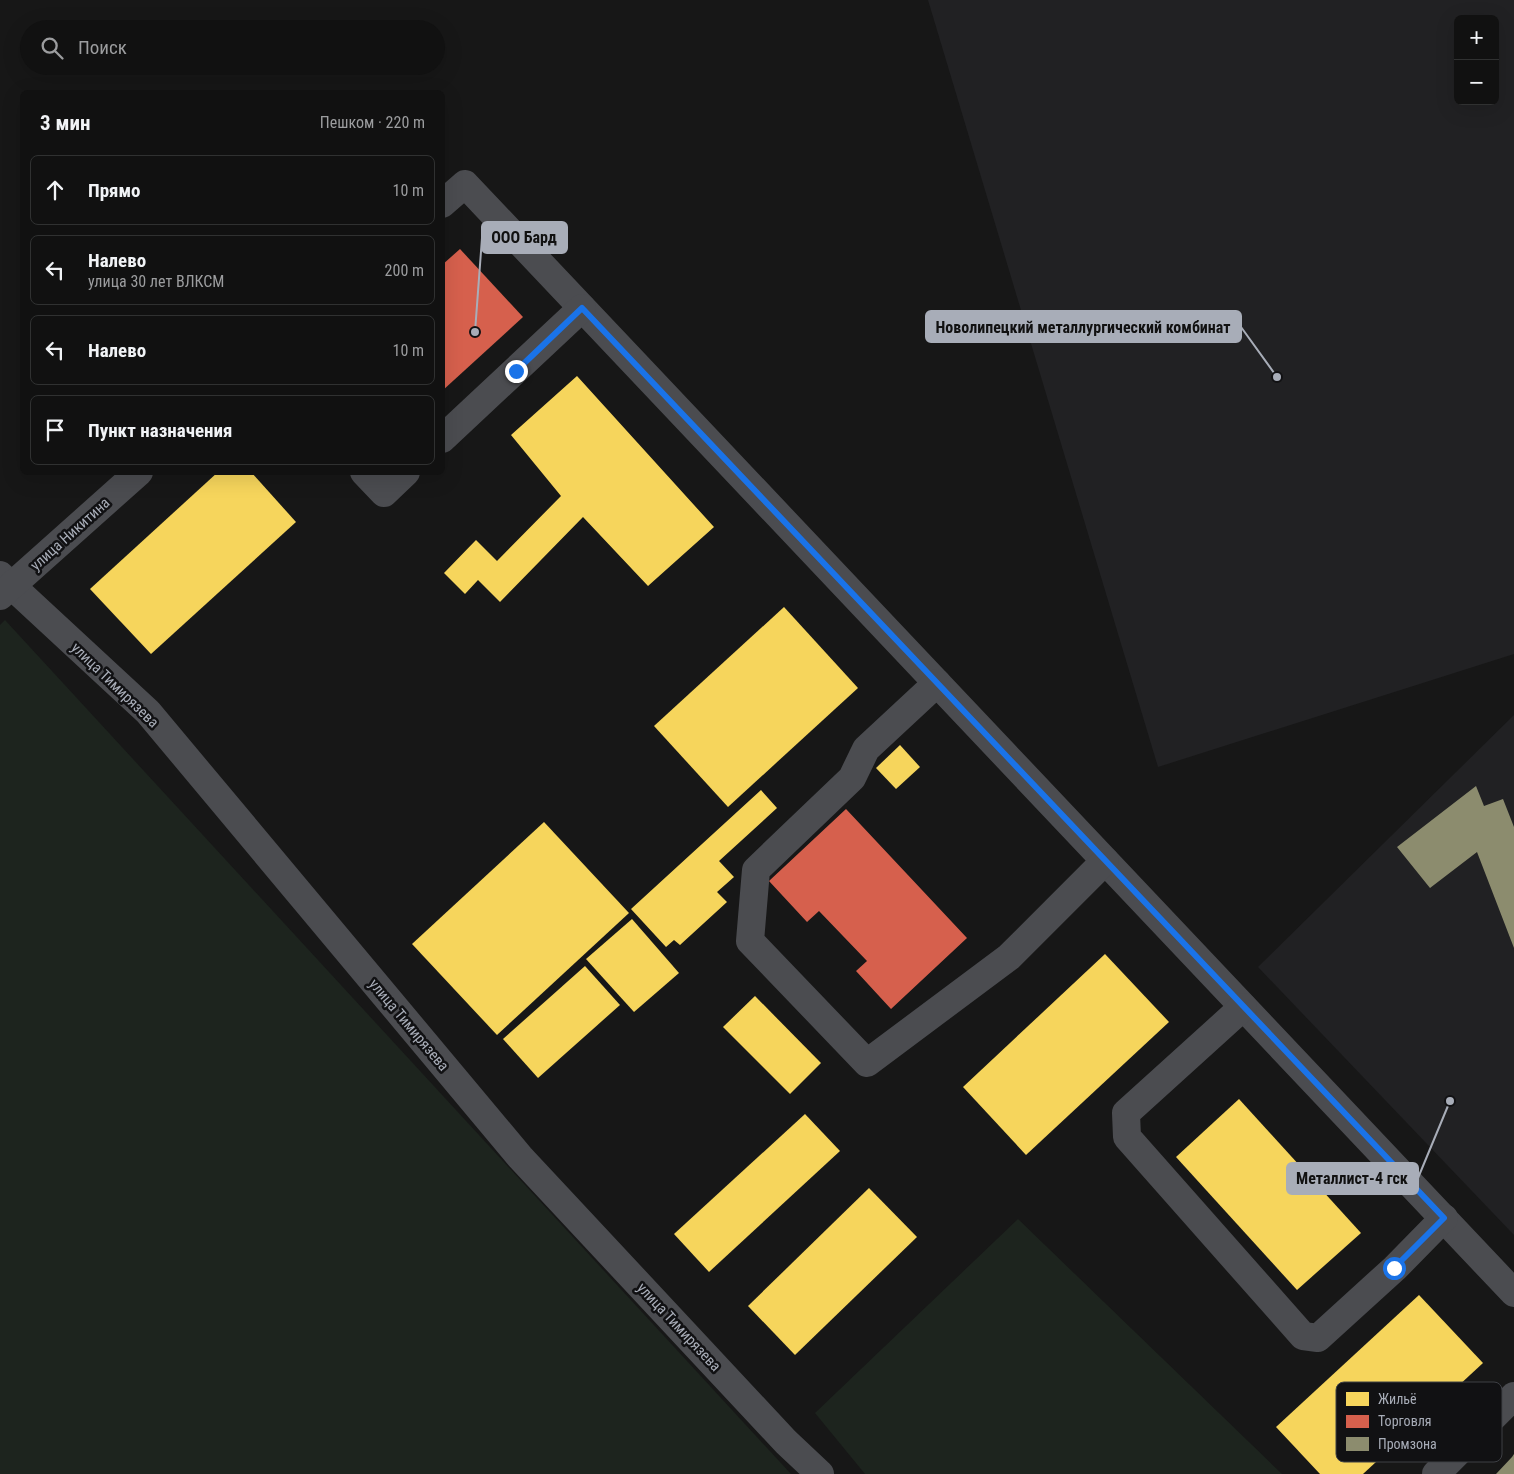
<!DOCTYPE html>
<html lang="ru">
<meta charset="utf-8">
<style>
:root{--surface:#111;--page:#1a1a1a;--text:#f1f3f6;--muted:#9c9d9f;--line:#303131}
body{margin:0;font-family:"Roboto Condensed",sans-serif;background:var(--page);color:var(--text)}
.controls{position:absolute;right:15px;top:15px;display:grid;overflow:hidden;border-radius:8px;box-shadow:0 5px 20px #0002}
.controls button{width:45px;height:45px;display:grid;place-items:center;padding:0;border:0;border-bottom:1px solid var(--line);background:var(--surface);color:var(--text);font:25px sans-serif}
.stop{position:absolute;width:15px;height:15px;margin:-11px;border:4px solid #1a73e8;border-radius:50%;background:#fff}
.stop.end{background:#1a73e8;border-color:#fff;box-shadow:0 1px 5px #0008}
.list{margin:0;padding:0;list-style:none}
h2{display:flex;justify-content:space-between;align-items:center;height:65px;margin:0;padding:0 20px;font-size:21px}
h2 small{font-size:16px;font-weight:400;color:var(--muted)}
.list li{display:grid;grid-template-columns:32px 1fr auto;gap:15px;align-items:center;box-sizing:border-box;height:70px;margin:0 10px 10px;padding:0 10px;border:1px solid var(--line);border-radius:8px}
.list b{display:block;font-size:19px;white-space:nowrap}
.list p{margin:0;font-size:16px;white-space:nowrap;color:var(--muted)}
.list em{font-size:16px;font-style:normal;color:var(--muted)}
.icon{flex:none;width:28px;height:28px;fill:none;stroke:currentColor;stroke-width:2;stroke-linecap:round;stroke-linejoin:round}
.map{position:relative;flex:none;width:1514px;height:1474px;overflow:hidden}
.search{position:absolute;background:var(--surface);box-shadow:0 5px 20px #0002;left:20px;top:20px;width:425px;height:55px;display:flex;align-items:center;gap:12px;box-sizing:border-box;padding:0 18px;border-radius:28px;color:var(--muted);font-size:19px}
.panel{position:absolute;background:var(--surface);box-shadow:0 5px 20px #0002;left:20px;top:90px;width:425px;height:385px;border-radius:8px}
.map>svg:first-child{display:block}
.built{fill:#212123;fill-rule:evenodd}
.green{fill:#1d241e}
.homes{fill:#f6d55c}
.shops{fill:#d6604d}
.industry{fill:#8c8c6e}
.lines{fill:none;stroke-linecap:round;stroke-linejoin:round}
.minor{stroke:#4b4c50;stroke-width:28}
.route{stroke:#1a73e8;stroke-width:6}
.labels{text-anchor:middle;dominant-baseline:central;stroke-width:5;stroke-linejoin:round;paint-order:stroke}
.street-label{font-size:15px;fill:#a8adb8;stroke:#111113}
.key{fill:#111113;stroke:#3e4045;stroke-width:1}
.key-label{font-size:14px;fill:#a8adb8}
.leader{fill:none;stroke:#a8adb8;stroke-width:2}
.callout-dot{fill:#a8adb8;stroke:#111113;stroke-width:2}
.callout{fill:#a8adb8;stroke:#a8adb8;stroke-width:2}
.callout-label{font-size:16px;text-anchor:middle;font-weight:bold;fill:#111}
</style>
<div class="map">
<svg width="1514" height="1474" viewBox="0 0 1514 1474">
<rect width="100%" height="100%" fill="#171717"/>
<g class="built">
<path d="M928,0h586v654l-356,113zM1458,19h37v82h-37z"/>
<path d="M1514,715v520l-256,-268z"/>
</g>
<g class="green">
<path d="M5,620l786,854h-791v-849z"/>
<path d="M1018,1219l264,255h-417l-50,-61z"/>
</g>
<g class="homes">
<path d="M577,376l137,151 -66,59 -65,-69 -83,85 -22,-22 -13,14 -21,-21 32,-33 21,21 64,-65 -50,-61z"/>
<path d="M218,472h33l45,50 -145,132 -61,-65z"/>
<path d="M784,607l74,81 -130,119 -74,-81z"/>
<path d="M900,745l20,22 -24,22 -20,-21z"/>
<path d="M761,790l16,18 -58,53 15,16 -17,15 10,10 -47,43 -6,-5 -8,7 -35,-38z"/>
<path d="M544,822l85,91 -132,122 -85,-91z"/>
<path d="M632,919l47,54 -45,39 -48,-53z"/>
<path d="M1105,954l64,68 -143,133 -63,-68z"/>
<path d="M585,966l35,39 -82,73 -35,-39z"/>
<path d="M755,996l66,67 -31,31 -67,-67z"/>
<path d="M1239,1099l122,134 -64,57 -121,-133z"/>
<path d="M805,1114l35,37 -131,121 -35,-38z"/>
<path d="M869,1188l48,49 -122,118 -47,-49z"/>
<path d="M1419,1295l64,68 -120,111h-43l-44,-47z"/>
</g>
<g class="shops">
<path d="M460,249l63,68 -81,74v-126z"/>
<path d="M846,809l121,129 -76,71 -35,-38 11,-10 -48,-50 -12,11 -38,-41z"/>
</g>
<g class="industry">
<path d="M1476,786l8,20 19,-7 11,28v121l-37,-96 -47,36 -33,-41z"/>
<path d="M1514,1454v20h-18l16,-17z"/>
</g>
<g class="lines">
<g class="minor">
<path d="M442,204l23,-20 1049,1109"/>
<path d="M442,439l140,-131"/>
<path d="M364,472l20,21 22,-21"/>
<path d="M0,575l148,137 372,445 266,285 34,32"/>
<path d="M0,596l139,-124"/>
<path d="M937,683l-71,66 -14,29 -96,92 -6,71 117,122 142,-106 96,-96"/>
<path d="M1243,1007l-117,106 1,24 176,199 15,2 77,-70 49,-50"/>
<path d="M1436,1474l78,-78"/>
</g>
</g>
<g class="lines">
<path class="route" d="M516,371l66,-63 862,910 -50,50"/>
</g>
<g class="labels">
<g class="street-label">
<text transform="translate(70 534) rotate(-42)">улица Никитина</text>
<text transform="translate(115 685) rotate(44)">улица Тимирязева</text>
<text transform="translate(409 1025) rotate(50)">улица Тимирязева</text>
<text transform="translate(679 1327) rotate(47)">улица Тимирязева</text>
</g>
</g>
<rect x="1336" y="1382" width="166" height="80" rx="8" class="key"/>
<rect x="1346" y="1392" width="23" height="14" fill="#f6d55c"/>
<rect x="1346" y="1415" width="23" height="13" fill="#d6604d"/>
<rect x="1346" y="1437" width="23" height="14" fill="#8c8c6e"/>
<g class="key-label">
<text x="1378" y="1404">Жильё</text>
<text x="1378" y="1426">Торговля</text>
<text x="1378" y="1449">Промзона</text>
</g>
<path class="leader" d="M475 332L482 238M1277 377L1241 327M1450 1101L1418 1178"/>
<g class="callout-dot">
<circle cx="475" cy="332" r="5"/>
<circle cx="1277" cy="377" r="5"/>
<circle cx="1450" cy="1101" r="5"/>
</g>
<g class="callout">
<rect x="482" y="222" width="85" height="31" rx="5"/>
<rect x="926" y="311" width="315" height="31" rx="5"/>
<rect x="1287" y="1163" width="131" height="31" rx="5"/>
</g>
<g class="callout-label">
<text x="524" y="243">ООО Бард</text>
<text x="1083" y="333">Новолипецкий металлургический комбинат</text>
<text x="1352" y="1184">Металлист-4 гск</text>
</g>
</svg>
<div class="controls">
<button>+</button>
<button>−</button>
</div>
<div class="stop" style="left:1394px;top:1268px"></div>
<div class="stop end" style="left:516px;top:371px"></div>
<div class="search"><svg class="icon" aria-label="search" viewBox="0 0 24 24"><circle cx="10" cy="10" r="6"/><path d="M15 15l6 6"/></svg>Поиск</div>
<section class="panel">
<h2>3 мин<small>Пешком · 220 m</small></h2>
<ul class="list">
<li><svg class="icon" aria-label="ahead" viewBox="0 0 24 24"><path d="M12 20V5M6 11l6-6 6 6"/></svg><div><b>Прямо</b></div><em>10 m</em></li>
<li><svg class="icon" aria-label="left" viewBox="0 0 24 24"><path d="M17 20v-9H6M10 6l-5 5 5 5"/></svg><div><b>Налево</b><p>улица 30 лет ВЛКСМ</p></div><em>200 m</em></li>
<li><svg class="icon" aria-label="left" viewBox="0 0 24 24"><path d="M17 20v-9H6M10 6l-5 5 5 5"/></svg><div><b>Налево</b></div><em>10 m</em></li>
<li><svg class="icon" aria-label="arrive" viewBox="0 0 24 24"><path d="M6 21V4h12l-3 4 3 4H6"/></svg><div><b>Пункт назначения</b></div></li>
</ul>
</section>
</div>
